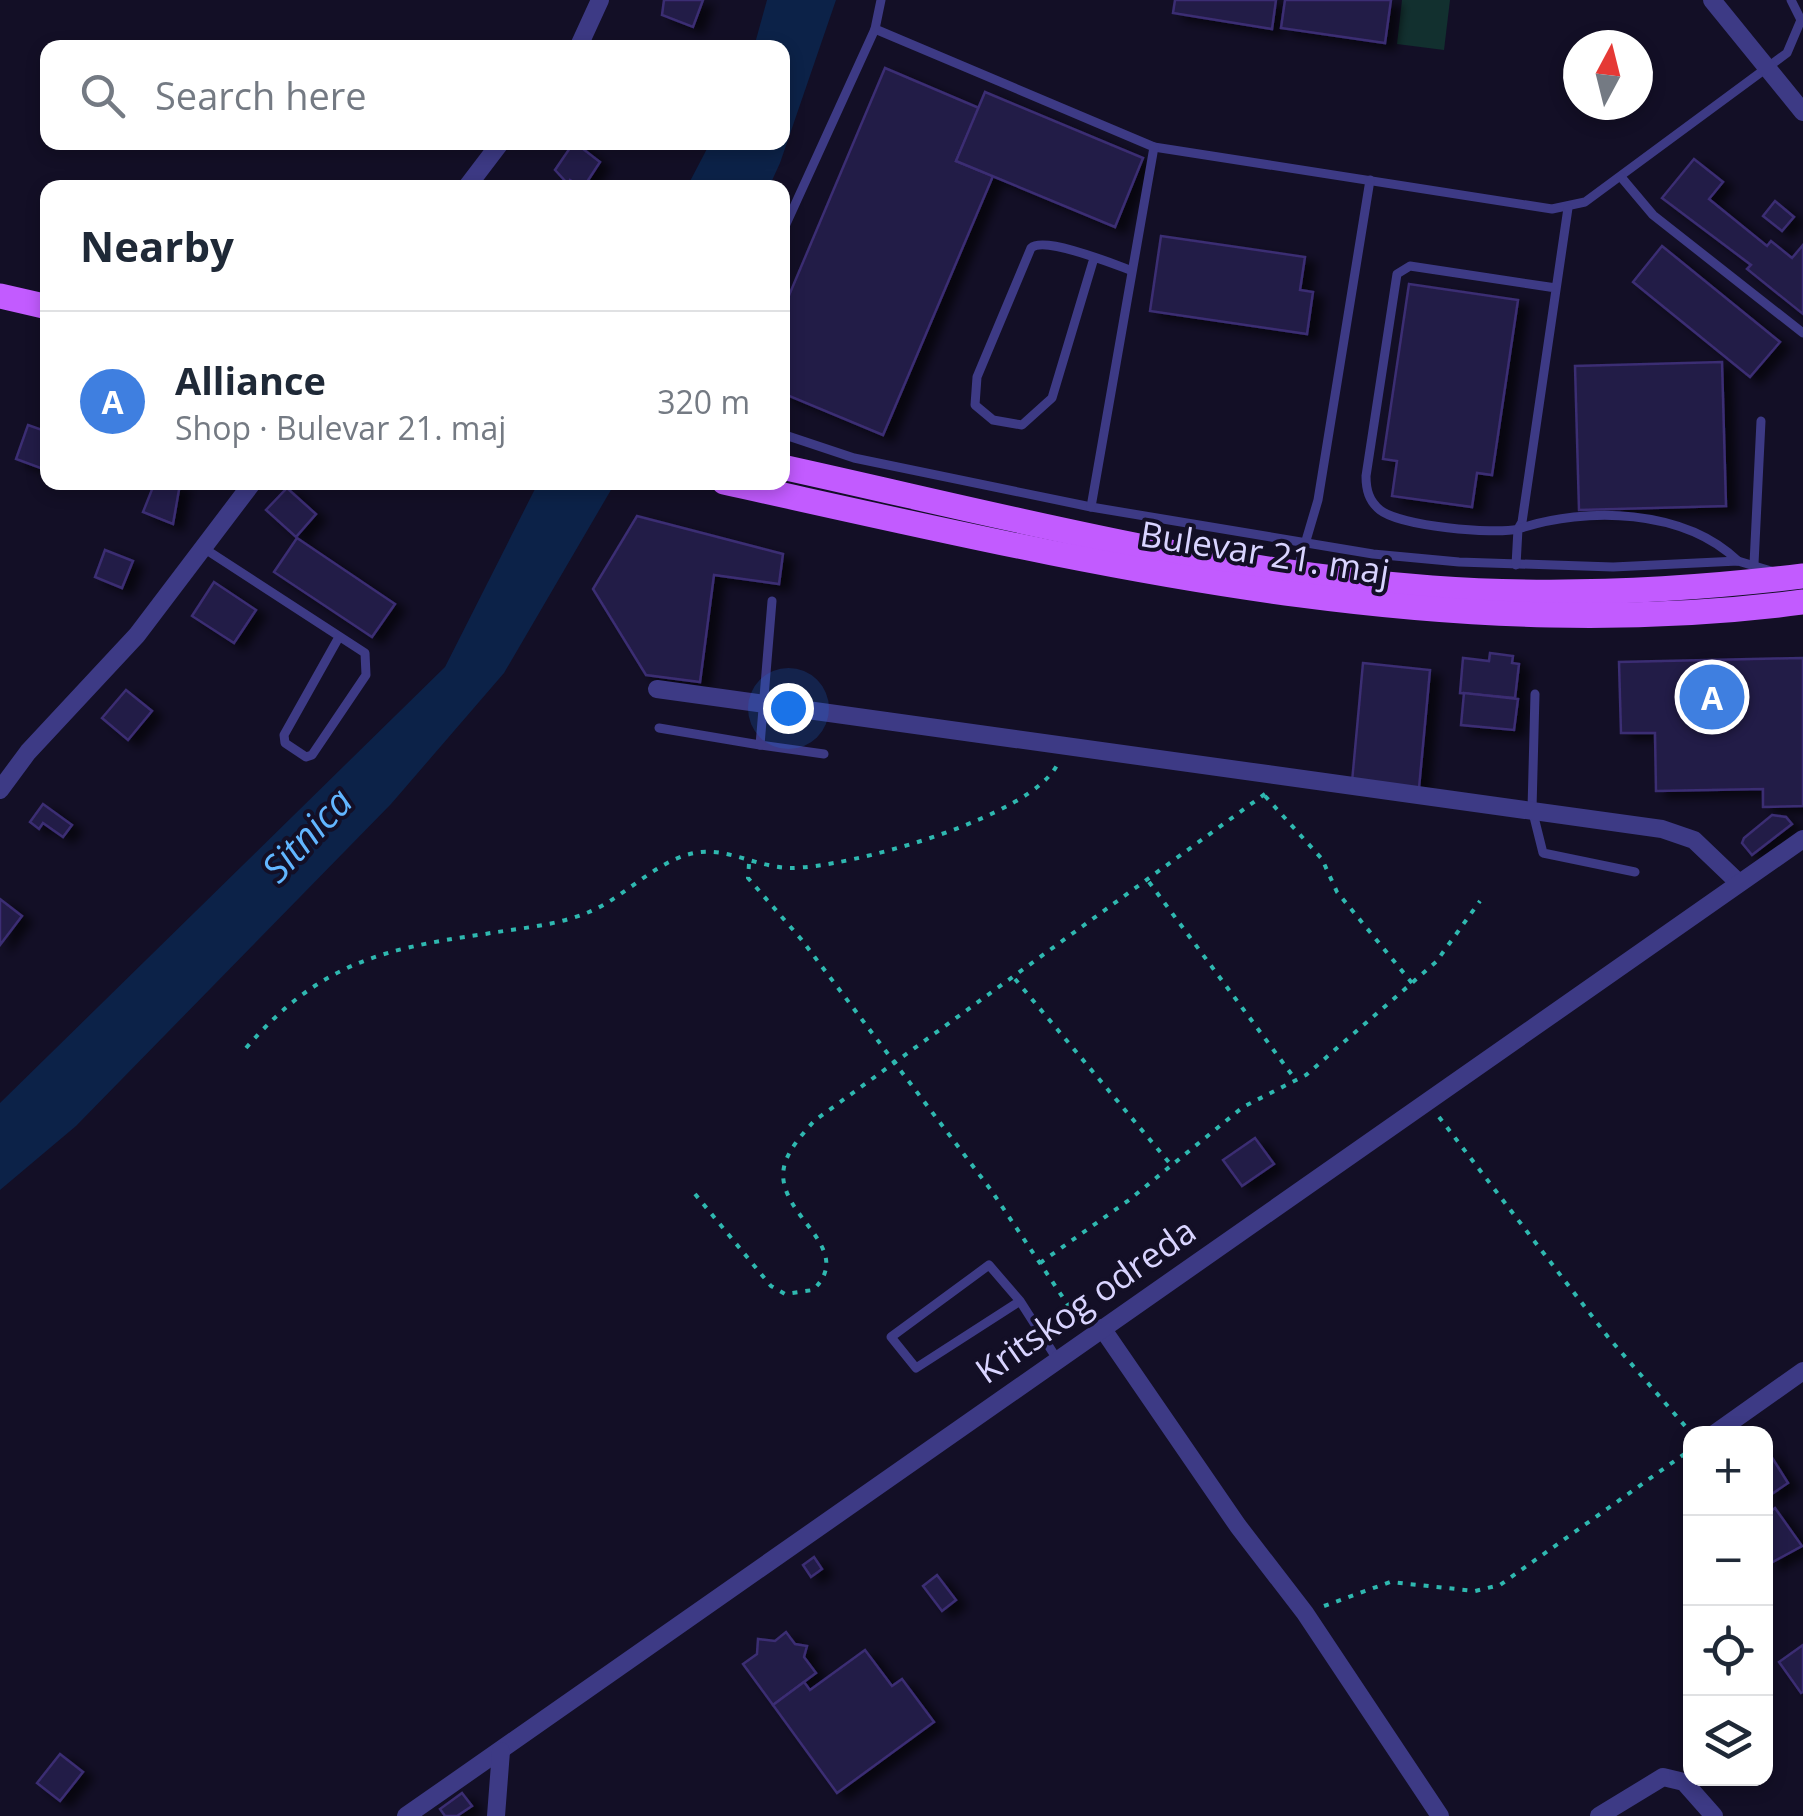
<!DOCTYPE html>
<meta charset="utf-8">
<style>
:root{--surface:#fff;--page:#f2f2f3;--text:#1f2937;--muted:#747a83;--line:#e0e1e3;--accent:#d93025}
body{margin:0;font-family:"Open Sans",sans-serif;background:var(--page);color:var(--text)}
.controls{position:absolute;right:30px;bottom:30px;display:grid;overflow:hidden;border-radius:20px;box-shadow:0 5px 15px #0003}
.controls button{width:90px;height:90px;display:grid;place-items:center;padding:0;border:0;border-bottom:2px solid var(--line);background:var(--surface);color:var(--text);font:50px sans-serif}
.compass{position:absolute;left:1563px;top:30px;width:90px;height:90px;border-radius:50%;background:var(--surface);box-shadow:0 5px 15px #0003;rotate:7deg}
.you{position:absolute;left:788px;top:708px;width:35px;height:35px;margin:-25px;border:8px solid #fff;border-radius:50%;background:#1a73e8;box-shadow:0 0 0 15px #1a73e833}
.badge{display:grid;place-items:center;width:65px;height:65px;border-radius:50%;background:var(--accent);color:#fff;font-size:32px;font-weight:700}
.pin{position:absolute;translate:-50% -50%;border:5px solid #fff;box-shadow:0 2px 10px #0006}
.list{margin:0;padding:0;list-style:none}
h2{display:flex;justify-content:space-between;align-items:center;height:130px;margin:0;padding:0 40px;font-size:42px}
h2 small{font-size:32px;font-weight:400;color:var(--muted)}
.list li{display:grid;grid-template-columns:65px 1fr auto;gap:30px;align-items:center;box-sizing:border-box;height:180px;padding:0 40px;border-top:2px solid var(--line)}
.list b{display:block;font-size:38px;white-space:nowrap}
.list p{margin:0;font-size:32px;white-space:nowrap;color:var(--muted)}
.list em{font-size:32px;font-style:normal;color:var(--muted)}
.icon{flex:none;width:55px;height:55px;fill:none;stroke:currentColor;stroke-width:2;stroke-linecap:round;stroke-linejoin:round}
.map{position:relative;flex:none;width:1803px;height:1816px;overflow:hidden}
.search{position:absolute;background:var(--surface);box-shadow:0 5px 15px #0003;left:40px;top:40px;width:750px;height:110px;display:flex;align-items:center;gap:25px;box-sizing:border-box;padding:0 35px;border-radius:20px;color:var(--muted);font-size:38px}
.panel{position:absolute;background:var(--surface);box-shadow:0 5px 15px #0003;left:40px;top:180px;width:750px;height:310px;border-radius:20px}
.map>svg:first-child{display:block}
.green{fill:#12302f}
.water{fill:#0c2248}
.building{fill:#241b47;stroke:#3b2d73;stroke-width:2.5;filter:url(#shadow)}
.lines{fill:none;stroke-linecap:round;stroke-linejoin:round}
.path{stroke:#2fb8b0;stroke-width:4;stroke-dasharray:5 8;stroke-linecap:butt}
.service{stroke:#3d3a85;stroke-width:9}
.minor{stroke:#3d3a85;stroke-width:18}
.primary{stroke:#c25bff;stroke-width:25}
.labels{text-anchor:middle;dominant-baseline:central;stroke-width:8;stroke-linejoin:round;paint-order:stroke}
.street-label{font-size:35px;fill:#d9d4ff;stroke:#130f26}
.water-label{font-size:38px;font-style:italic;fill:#62b6ff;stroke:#130f26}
</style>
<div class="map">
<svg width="1803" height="1816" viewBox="0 0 1803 1816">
<defs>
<filter id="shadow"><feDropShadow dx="10" dy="6" stdDeviation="5" flood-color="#0009"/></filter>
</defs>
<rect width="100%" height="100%" fill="#130f26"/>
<path class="green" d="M1402,0h48l-6,50 -47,-6z"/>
<g class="water">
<path d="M767,0h69l-56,163 -11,24h-82l23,-44 72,-1v-94l-28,-1z"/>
<path d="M538,483h77l-111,190 -113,131 -315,322 -76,64v-87l445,-436z"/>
</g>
<g class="building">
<path d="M703,0l-10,27 -31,-12 2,-15z"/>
<path d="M1175,0h101l-4,29 -99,-16z"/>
<path d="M1285,0h106l-6,43 -104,-15z"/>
<path d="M885,68l94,40 -23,53 37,15 -110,259 -101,-42v-81z"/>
<path d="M985,92l158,66 -28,69 -159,-66z"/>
<path d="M574,142l26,20 -17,26 -13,-8 -2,4 -13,-14z"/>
<path d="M1694,159l29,23 -14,17 58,47 4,-5 21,17 11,-13v69l-56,-45 4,-4 -89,-67z"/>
<path d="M1775,201l19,16 -12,14 -19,-15z"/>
<path d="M1161,236l144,21 -5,33 13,2 -6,42 -157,-23z"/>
<path d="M1662,246l118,96 -30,35 -117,-95z"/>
<path d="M1409,284l109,16 -26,175 -15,-2 -5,34 -80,-11 5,-35 -14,-2z"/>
<path d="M1722,362l4,144 -147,4 -4,-144z"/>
<path d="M28,425l20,7 -2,38 -30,-11z"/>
<path d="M155,482l25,2 -7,40 -30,-12z"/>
<path d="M287,488l29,26 -20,23 -30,-27z"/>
<path d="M637,516l146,38 -4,30 -65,-9 -14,107 -54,-7 -53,-86z"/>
<path d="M297,538l98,66 -23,33 -98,-65z"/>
<path d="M105,550l28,11 -11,27 -27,-11z"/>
<path d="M214,582l42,28 -22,33 -42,-27z"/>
<path d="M1490,653l23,3 -1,7 7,1 -4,34 -55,-5 3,-35 26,3z"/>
<path d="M1803,658v148l-40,1v-18l-107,2 -1,-58h-34l-2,-71z"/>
<path d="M1363,663l67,7 -11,118 -67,-6z"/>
<path d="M126,690l26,21 -24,29 -26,-22z"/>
<path d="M1464,693l54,6 -4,31 -53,-5z"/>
<path d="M43,804l29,21 -9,12 -20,-14 -4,6 -9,-7z"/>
<path d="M1772,815l14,2 6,7 -40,31 -10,-12 2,-5z"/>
<path d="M0,899l22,17 -22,29z"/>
<path d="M1255,1138l19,26 -32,22 -19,-26z"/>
<path d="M1766,1448l22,35 -22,15z"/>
<path d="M1775,1508l27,38 -33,18 -3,-49z"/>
<path d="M814,1557l8,12 -11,8 -8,-12z"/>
<path d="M937,1575l19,25 -14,11 -19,-25z"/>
<path d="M786,1632l9,12 12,2 -3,11 12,16 -43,32 -30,-41 14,-10 1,-15 17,2z"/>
<path d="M1803,1645v47l-2,1 -22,-31z"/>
<path d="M865,1650l27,36 10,-7 32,43 -97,71 -64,-88 31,-23 6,8z"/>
<path d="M60,1754l23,18 -23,29 -23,-18z"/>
<path d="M462,1793l10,13 -15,10h-12l-5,-7z"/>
</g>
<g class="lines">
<g class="path">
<path d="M1265,796l57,63 15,33 75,91"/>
<path d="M749,864l-1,14 53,61 190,251 89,133"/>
<path d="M1149,882l146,197"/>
<path d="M1015,979l157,187"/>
<path d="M246,1048c72,-83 133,-99 239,-114 34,-6 71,-8 104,-22 37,-15 71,-56 112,-60 28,-3 57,15 89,16 58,0 244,-51 268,-105"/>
<path d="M1439,1117l169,220 84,97"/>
<path d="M695,1194l76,92 14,8 28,-4c45,-43 -39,-75 -29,-123 4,-18 19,-33 30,-46l455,-330"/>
<path d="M1040,1263l89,-63 114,-93 63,-32 130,-113 44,-61"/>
<path d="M1324,1606l66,-24 85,9 25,-6 190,-135"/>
</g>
<g class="service">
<path d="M875,29l279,118 398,62 33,-7 202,-149 14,-33 -10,-20"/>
<path d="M1621,177l32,38 150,118"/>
<path d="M782,233l93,-204 6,-29"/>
<path d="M1094,258l-42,140 -30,27 -29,-5 -18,-15 2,-28 54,-129c13,-12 80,15 99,22"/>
<path d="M1556,288l-146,-22 -13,8 -31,202c0,14 3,25 14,34 20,16 114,25 138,19l4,-7 46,-314"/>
<path d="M782,434l72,24 237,49 282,47 86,8 154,5 125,-6 33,10"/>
<path d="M1091,507l63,-360"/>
<path d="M205,549l160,104 1,22 -54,80 -6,2 -21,-14 -1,-8 55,-98"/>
<path d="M1754,564l7,-143"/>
<path d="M1516,565l2,-36c69,-23 166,-20 220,32"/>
<path d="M1297,571l21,-71 52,-320"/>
<path d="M1535,694l-3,115 11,44 92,19"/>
<path d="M659,728l101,17 12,-144"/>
<path d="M760,745l64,9"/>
<path d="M1020,1301l-104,67 -25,-31 98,-72 31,36 37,58"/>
</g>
<g class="minor">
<path d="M1712,0l91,112"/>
<path d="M578,48l22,-48"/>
<path d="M466,188l35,-46"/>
<path d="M657,689l1005,140 32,11 45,43"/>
<path d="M0,790l28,-38 109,-117 116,-153"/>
<path d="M1102,1328l136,198 67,87 135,203"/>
<path d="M1714,1434l89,-63"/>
<path d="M406,1816l1397,-977"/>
<path d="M496,1816l5,-65"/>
<path d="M1599,1816l64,-39 21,5 30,34"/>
</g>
<g class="primary">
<path d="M0,296l48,11"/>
<path d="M782,467c214,47 430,105 650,121 124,9 247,3 371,-12"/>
<path d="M724,482c355,78 713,168 1079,120"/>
</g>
</g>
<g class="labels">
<g class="street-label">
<text transform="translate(1265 552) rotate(9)">Bulevar 21. maj</text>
<text transform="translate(1085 1300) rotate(-35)">Kritskog odreda</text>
</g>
<g class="water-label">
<text transform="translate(306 834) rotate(-47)">Sitnica</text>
</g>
</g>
</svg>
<div class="controls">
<button>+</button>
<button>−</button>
<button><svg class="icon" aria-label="locate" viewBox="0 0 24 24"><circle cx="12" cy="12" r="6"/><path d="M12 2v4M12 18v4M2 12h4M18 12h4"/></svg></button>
<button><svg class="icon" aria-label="layers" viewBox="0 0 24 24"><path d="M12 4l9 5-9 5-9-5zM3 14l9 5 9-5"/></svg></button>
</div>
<svg class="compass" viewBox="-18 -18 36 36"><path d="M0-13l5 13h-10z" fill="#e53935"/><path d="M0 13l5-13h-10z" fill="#747a83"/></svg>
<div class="you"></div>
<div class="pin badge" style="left:1712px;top:697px;background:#3f7fe0">A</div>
<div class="search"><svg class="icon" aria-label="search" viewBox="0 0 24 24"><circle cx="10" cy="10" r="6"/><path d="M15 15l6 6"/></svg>Search here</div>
<section class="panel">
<h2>Nearby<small></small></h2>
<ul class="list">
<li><span class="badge" style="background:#3f7fe0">A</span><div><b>Alliance</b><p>Shop · Bulevar 21. maj</p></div><em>320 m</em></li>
</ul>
</section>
</div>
